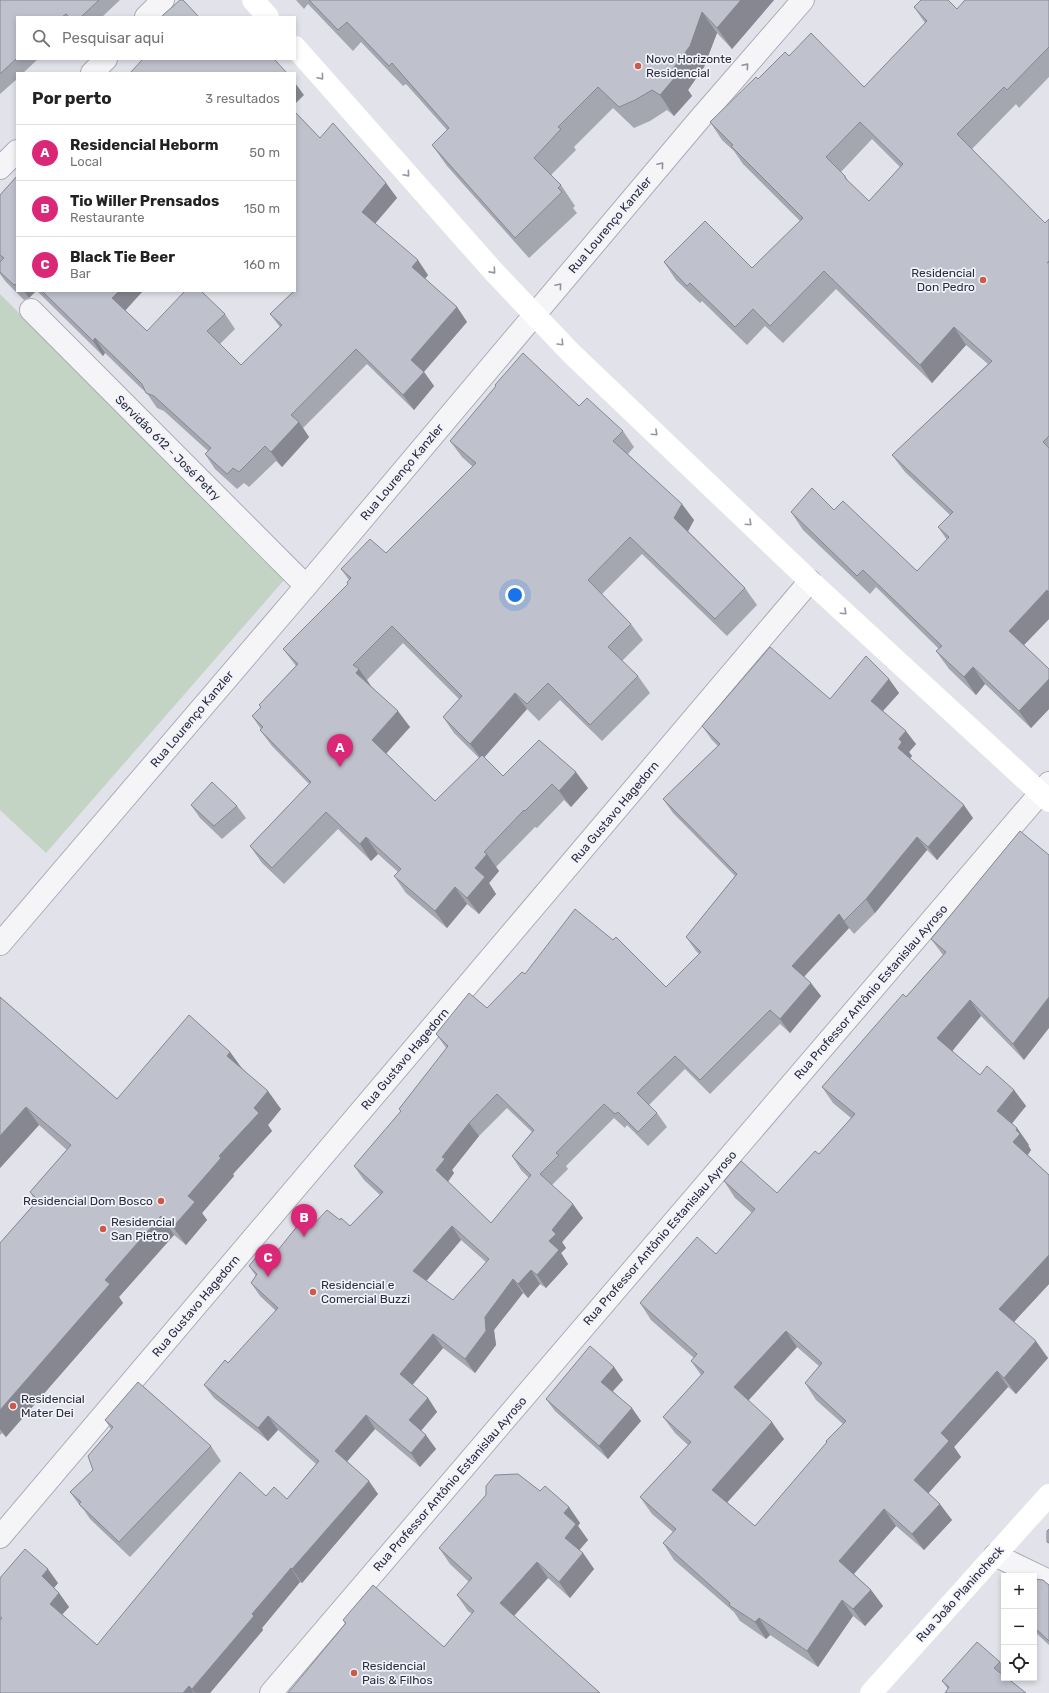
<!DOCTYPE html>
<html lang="pt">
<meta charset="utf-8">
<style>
:root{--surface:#fff;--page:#f6f6f6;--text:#222;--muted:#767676;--line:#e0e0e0;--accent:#db2777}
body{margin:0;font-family:Rubik,sans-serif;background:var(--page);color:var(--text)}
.controls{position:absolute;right:12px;bottom:12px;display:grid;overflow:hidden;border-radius:0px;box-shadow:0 2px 6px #0003}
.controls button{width:36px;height:36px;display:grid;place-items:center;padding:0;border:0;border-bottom:1px solid var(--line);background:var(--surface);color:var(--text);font:20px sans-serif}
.you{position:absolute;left:515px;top:595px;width:14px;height:14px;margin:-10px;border:3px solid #fff;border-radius:50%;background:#1a73e8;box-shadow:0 0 0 6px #1a73e833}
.badge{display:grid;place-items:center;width:26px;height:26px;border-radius:50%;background:var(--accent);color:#fff;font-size:13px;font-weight:700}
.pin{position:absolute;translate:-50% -33px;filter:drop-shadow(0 1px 2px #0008)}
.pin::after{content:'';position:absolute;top:21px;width:14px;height:12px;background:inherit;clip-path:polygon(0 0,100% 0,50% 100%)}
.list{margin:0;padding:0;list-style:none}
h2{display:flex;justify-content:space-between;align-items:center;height:52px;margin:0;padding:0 16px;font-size:17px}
h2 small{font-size:13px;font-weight:400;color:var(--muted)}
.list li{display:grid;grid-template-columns:26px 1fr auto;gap:12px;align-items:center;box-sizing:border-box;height:56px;padding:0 16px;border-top:1px solid var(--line)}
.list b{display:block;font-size:15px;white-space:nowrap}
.list p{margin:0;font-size:13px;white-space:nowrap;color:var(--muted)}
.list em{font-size:13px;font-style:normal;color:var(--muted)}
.icon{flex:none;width:22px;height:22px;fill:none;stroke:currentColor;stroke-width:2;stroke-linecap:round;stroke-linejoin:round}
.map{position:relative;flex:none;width:1049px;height:1693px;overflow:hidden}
.search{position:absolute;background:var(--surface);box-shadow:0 2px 6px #0003;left:16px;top:16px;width:280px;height:44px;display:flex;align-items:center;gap:10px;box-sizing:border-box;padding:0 14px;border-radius:0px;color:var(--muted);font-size:15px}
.panel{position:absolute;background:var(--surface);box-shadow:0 2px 6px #0003;left:16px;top:72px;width:280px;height:220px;border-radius:0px}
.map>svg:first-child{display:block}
.green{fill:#c3d4c4}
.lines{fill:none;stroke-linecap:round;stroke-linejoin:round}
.street-casing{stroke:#abacb8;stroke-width:24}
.street{stroke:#f5f5f8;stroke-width:22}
.secondary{stroke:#fff;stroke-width:22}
.wall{fill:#a4a6b0;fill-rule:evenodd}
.shaded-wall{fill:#868790}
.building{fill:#bfc1cd;stroke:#868790;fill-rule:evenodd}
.oneway{stroke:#90919d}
.oneway2{stroke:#9496a0}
.poi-dot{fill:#cd5949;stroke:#f2f3f8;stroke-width:1.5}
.labels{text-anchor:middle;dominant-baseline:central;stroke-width:3.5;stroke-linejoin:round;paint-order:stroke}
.poi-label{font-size:12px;fill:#2a2d42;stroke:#f2f3f8;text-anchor:start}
.street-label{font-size:12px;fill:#2a2d42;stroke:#f2f3f8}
</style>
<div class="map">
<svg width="1049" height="1693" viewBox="0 0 1049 1693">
<rect width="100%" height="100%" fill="#e2e3ea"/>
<path class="green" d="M0,294l285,285 -239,274 -46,-43z"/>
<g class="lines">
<g class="street-casing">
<g id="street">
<path d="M146,17l17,-17"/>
<path d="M92,73l14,-14"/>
<path d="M0,168l17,-17"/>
<path d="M31,310l275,276"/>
<path d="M0,944l306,-358 391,-464 106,-122"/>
<path d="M0,1537l810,-956"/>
<path d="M995,1555l54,26"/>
<path d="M271,1693l778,-910"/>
</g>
</g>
<use href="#street" class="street"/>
<g class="secondary">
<path d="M253,0l15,17"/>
<path d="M295,47l199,225 77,81 239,228 239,220"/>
<path d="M871,1693l178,-198"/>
</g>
</g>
<g class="wall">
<path d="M0,0h120l-18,17h-85v42h21l-15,14h-6v6l-17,15z"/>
<path d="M296,0h478l-42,49 -15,-16 -13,34 -16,23 4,6 -18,20 -7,-6 -17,11 -16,7 -21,-20 -39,39 2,3 -25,25 10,10 14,21 -2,2 4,5 -48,45 -82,-92 -15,-21 15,-15 -41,-46 -3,2 -42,-44 -8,9 -45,-47 -4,5z"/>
<path d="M1049,0v77l-30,31 -3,-4 -44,45 73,74 4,-4v400l-25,26 25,24v40l-18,19 -46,-44 -9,11 -27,-26 -13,-18 3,-2 -63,-62 -6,7 -67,-64 -12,-18 43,-2 83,61 30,-31 -9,-13 12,-12 -45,-43 -13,-17 96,-91 -22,-19 -34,38 -96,-94 -53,54 -18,-17 -18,19 -45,-44 -2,2 -24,-23 -12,-18 88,6 48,-47 -57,-57 -9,-13 -12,-11 -12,-18 48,-43 31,-23 75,31 61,-64 -11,-16 43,2zM872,139l28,28 -31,34 -20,-19 -4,-6 -4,-4z"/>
<path d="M295,112l25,26 66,45 11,15 -22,26 53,51 -3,4 32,28 10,15 -43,50 10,14 -20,24 -47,-46 -64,64 6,9 -27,30 -6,-6 -27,26 -5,-4 -7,6 -22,-20 -10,-15 3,-3 -44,-40 -7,-3 -11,-16 -4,-3 -37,-36 -2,3 -66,-65h104l1,1 -17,18 22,21 78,-17 10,15 -15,15 21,21 39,-38 -10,-13 23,-22v-1h2z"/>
<path d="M17,176v115h19l-7,7 -5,2 -18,-18 -6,-8v-12h1l-1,-1v-66z"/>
<path d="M495,385l84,21 44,25 11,16 -6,7 66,66 -6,11 57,57 12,17 -30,31 -85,-82 -40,40 29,30 12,16 -21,21 16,15 12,17 -48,48 -42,-41 -21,21 -12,-12 -43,48 19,19 85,12 -17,19 -7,-7 -27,28 -2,-1 -39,40 3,4 -10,12 7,11 -17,20 -12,-10 -20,24 -41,-35 -12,-17 4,-4 -20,-18 -7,7 -33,-32 -54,55 -22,-21 -12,-17 59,-62 -37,-38 -12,-16 1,-1 -9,-13 9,-9 -2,-2 37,-39 -13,-17 65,-65 1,-4 -8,-11 45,-16 87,-86 -11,-10 -12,-16 46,-54zM403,643l56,56 -16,18 11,16 25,25 -44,43 -49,-48 24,-26 -39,-41 -4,-6z"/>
<path d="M889,679l10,14 -16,18 33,33 -7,8 3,4 -2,2 63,60 -36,42 -10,-10 -52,63 -21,21 -5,-6 -45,48 17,20 -31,37 -10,-9 -70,70 -25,-25 -36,36 8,8 10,14 -19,19 -21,-21 -2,3 -11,-10 -48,48 2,3 -16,16 31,33 -21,24 4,6 -5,5 7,11 -22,24 -6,-4 -12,14 -5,-5 -29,37 2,15 -21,28 -32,-25 -31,37 16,13 9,14 -16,19 15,18 -16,18 -45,-38 -28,32 31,33 -76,89 -2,-1 -38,46 1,2 -53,63h-210v-115l58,5 -4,5 5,5 10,14 -7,7 35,31 169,-149 21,3 29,-35 -38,-34 -10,11 -54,-43 -10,-13 24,-22 48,-52 -16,-15 -9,-13 5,-7 -7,-10 25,-11 37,-28 29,-7 10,6 30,-31 -16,-15 -10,-14 47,-54 -2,-3 48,-60 -11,-15 51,-26 38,-34 141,13 33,-33 -3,-3 -10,-14 49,-61 -62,-63 -10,-14 55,-53 -6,-6 -10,-14 128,-27zM507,1108l25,24 -20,24 9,14 8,8 -38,45 -43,-41 6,-9 -2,-3 27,-34zM461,1240l25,22 -33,38 -27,-19z"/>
<path d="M191,805l46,1 9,12 -24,21 -22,-21z"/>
<path d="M1020,831l4,229 -43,-44 -29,35 28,24 34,15 12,16 -14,17 5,5 12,17h-1l3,5 -3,5 21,20v109l-35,38 34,36 -32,36 -8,-7 -54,60 7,10 -33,36 24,27 -28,30 -28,-24 -42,48 17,16 12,16 -18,20 -12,-10 -35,51 -48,-32 -4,4 -26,-18 -6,-9 -60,-52 -11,-17 10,-11 -21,-18 -12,-17 48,-52 -13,-12 -12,-16 38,-42 -10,-14 3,-3 -43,-38 -11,-17 76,-49 36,-41 -17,-15 -11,-17 53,12 42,-39 32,-36 -18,-15 -11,-16 84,-90 37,-42 -12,-16zM797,1347l22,19 -14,17 11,17 27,24 -88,102 -28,-24 57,-63 -36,-38z"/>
<path d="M0,997l117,102 113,-47 11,15 40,42 -13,16 4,6 -39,43 1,2 -32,37 5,7 -21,25 -12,-10 -55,62 4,6 -117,134 -4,-4 -2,2v-192l36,-41 -6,-10 37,-42 -28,-25 -39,43z"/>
<path d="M614,1367l9,13 -10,11 28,30 -33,38 -53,-48 -9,-12z"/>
<path d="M105,1420l106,26 10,15 -91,96 -40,-38 -6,-9 -3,-3 -11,-15 23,-22 18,-41z"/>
<path d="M540,1491l29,16 11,16 -2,3 10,14 -9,10 4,3 11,16 -24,29 -22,-20 -34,38 86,77 -255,-69 -2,-4 101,27 28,-33 -4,-3 -11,-16 12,-13 -19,-18 -11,-16z"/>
<path d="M1034,1579l15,6v60l-15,-14z"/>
<path d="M1000,1662l4,5v11l-56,11 -6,-8z"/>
</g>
<g class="shaded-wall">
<path d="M741,0h33l-42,49 -15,-21z"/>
<path d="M702,12l15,21 -13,34 -16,23 4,6 -18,20 -14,-21z"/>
<path d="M295,83l9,12 -9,9z"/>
<path d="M386,183l11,15 -25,29 -10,-15z"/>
<path d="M418,260l10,15 -6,7 -10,-15z"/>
<path d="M24,291h12l-7,7z"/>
<path d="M119,291h22l1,1 -19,21 -11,-15z"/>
<path d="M457,307l10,15 -46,53 -10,-15z"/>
<path d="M954,327l12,18 -34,38 -12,-18z"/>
<path d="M95,338l10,15 -2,3 -10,-15z"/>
<path d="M424,372l10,14 -20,24 -11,-15z"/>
<path d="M299,422l10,15 -27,30 -11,-15z"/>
<path d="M682,504l12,16 -8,15 -12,-17z"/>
<path d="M1047,590l2,3v26l-28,29 -12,-17z"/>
<path d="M973,667l12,17 -9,11 -12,-18z"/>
<path d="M359,669l12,17 -15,-13z"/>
<path d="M889,679l10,14 -19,21 -9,-13z"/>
<path d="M1049,679v30l-18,19 -12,-17z"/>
<path d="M515,693l12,16 -45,51 -12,-16z"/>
<path d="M398,711l12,16 -26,29 -12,-16z"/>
<path d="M906,731l10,13 -7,8 3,4 -4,5 -10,-13 1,-9z"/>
<path d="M576,772l12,16 -17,19 -12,-16z"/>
<path d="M964,805l9,13 -36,42 -9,-13z"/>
<path d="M366,837l12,17 -7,7 -11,-17z"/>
<path d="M917,837l10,13 -52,63 -9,-14z"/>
<path d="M487,854l12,17 -10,12 7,11 -17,20 -12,-16 8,-30z"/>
<path d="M455,887l12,17 -20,24 -12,-17z"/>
<path d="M839,914l10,14 -47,51 -10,-13z"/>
<path d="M811,983l10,13 -31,37 -10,-14z"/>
<path d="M1049,997v31l-25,32 -11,-16z"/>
<path d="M970,1000l11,16 -32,39 -12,-17z"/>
<path d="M230,1052l13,18 -16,-14z"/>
<path d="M1014,1090l12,16 -17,21 -12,-16z"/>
<path d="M268,1091l13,18 -13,16 4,6 -39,43 1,2 -32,37 5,7 -21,25 -13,-18 15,-31 31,-40 35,-48z"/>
<path d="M26,1107l13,18 -39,43v-32z"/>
<path d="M469,1123l10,13 -27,34 2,3 -8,11 -10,-14 6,-13z"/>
<path d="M1017,1128l12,17h-1l3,5 -6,8 -12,-16 3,-12z"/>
<path d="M573,1204l10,14 -21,24 4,6 -5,5 7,11 -22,24 -9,-13 12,-34 3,-11z"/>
<path d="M161,1216l13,19 -55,62 4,6 -117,134 -6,-8v-19l105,-130z"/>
<path d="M452,1226l9,14 -38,45 -10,-14z"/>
<path d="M1049,1255v29l-39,42 -11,-17z"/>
<path d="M531,1270l9,14 -12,14 -10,-14z"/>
<path d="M513,1279l10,14 -29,37 2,15 -21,28 -10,-14 20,-42z"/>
<path d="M786,1331l11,16 -52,57 -11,-17z"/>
<path d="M433,1334l10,14 -33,40 -10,-14z"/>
<path d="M1036,1341l12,17 -32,36 -12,-16z"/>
<path d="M614,1367l9,13 -13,14 -9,-12z"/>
<path d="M997,1371l11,16 -54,60 7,10 -36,40 -11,-17 27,-47z"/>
<path d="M428,1398l9,14 -19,22 -9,-14z"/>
<path d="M632,1408l9,13 -33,38 -9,-13z"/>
<path d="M366,1415l9,14 -30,35 -10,-13z"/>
<path d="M268,1416l10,14 -10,11 -10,-13z"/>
<path d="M772,1422l12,17 -60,67 -12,-16z"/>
<path d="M426,1435l10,14 -16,18 -9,-14z"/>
<path d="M369,1481l9,13 -76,89 -10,-14z"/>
<path d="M940,1504l12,16 -28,30 -12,-16z"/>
<path d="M569,1507l11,16 -2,3 10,14 -12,14 -11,-16 -1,-25z"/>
<path d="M884,1509l12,17 -45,51 -12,-16z"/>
<path d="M583,1553l11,16 -24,29 -11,-16z"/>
<path d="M537,1562l11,16 -37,41 -11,-16z"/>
<path d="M291,1568l9,14 -38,46 1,2 -53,63h-15l-3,-4 60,-75z"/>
<path d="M48,1569l10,14 -6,7 -10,-14z"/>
<path d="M871,1590l12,16 -18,20 -12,-17z"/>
<path d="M59,1593l10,14 -9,10 -10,-13z"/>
<path d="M842,1600l11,16 -35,51 -11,-16z"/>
<path d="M759,1618l11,17 -4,4 -11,-17z"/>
<path d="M189,1686l5,7h-11z"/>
</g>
<g class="building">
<path d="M0,0h99l-18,17h-12l-3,-3 -4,3h-45v41l-17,16z"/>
<path d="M180,0h3l16,17h-36l-1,-1z"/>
<path d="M309,0h432l-24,28 -15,-16 -12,34 -18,24 5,5 -17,20 -8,-5 -17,10 -16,7 -21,-20 -40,40 3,2 -27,29 27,27 -3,3 4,4 -47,46 -83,-93 17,-17 -57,-65 -3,3 -42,-44 -9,8z"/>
<path d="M921,0h27l9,9 8,-9h84v47l-42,43 -3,-3 -47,47 88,89 4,-4v42l-2,2 2,-1v174l-6,6 6,6v144l-2,-2 -38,41 40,38v10l-30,32 -46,-44 -9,10 -28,-26 6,-5 -79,-76 -6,6 -66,-64 21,-24 22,22 9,-9 74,70 32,-34 -11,-10 15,-15 -61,-57 100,-94 -38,-34 -34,38 -96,-94 -54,55 -17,-17 -18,18 -45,-44 -3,3 -23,-24 41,-41 47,47 51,-50 -72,-72 2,-1 -23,-23 46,-45 2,2 27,-27 4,4 22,-23 53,54 63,-66 -13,-14zM860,122l43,42 -34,37 -24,-23v-2l-19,-19z"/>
<path d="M143,59h131l13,14h-157z"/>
<path d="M295,112l25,26 13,-15 53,60 -24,29 56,48 -6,7 45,40 -46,53 13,12 -21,23 -47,-46 -65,66 8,7 -28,30 -6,-6 -26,26 -6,-4 -6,6 -22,-20 6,-6 -57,-52 -8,-3 -4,-9 -10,-10 -37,-36 -2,3 -51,-50h77l-7,7 35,33 38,-40h16l24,23 -18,17 34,34 41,-40 -12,-11 24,-23h1l1,-2 -1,-1z"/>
<path d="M17,176v108l-3,1 -14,-13v-10l4,-4 -4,-3v-60z"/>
<path d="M523,353l56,53 8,-8 36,33 -10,10 69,63 -8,14 71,70 -30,31 -85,-82 -42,43 43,44 -23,23 30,29 -48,49 -42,-42 -21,21 -12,-11 -45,51 -27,-27 19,-21 -70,-70 -39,39 6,4 -3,4 42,38 -26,29 63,61 47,-46 21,21 36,-36 37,32 -17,19 -7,-7 -27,27 -1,-1 -40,42 3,2 -12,14 10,9 -18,21 -12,-11 -20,24 -41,-35 7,-7 -35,-32 -6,7 -34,-32 -54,56 -22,-22 61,-64 -51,-52 3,-3 -11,-11 9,-9 -2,-2 39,-41 -15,-15 65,-65 -1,-2 4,-4 -10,-9 29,-30 16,14 90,-90 -26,-22 46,-55 -1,-1z"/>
<path d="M770,647l60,52 36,-43 23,23 -18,22 35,30 -7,8 3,3 -4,6 66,57 -36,42 -11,-10 -51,62 -22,22 -5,-7 -47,52 19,17 -31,36 -10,-9 -70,70 -25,-24 -38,37 20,20 -19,19 -20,-20 -3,2 -11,-10 -48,49 3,2 -19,19 33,30 -21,26 4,4 -7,7 10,9 -22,25 -6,-5 -13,14 -5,-5 -28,38 1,14 -21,28 -32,-25 -33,40 28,24 -19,22 17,15 -15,18 -45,-38 -31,36 34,30 -77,88 -1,-1 -39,46 2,2 -62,73 -3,-3 -6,7h-183v-73l2,-2 -2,-1v-39l25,-29 23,20 -6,7 17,17 -9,11 47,41 143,-173 26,24 8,-9 13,12 32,-38 -51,-45 -10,12 -54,-43 21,-25 3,3 50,-55 -27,-25 6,-9 -8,-8 15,-19 10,8 29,-36 8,8 16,-17 13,10 1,-2 9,8 33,-34 -29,-26 47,-55 -2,-2 49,-63 -12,-12 33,-41 18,15 35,-36 3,2 50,-65 38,31 3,-3 50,50 35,-35 -15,-15 51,-63 -74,-75 57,-55 -18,-18zM497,1094l37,36 -22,26 19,19 -40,48 -55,-53 9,-11 -3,-2 27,-34zM452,1226l37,33 -36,41 -40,-29z"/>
<path d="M212,782l25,24 -23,20 -23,-21z"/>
<path d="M1020,831l29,24v142l-36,47 -43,-44 -33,38 43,37 7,-9 27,24 -17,21 20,17 -1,2 4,4 -7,8 36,33v80l-50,54 37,32 -32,37 -7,-7 -56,62 8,8 -35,39 26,24 -28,30 -28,-25 -45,52 32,29 -18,19 -11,-9 -35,51 -48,-33 -4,4 -26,-17 1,-2 -67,-60 13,-14 -36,-32 51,-55 -28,-25 41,-45 -13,-11 6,-7 -57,-51 57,-66 19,17 39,-45 -31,-28 17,-20 36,32 38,-42 4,3 36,-40 -33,-27 81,-93 3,3 40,-45 -15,-13zM786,1331l36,32 -17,20 41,38 -20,20 1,1 -72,84 -43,-36 60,-68 -38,-35z"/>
<path d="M0,997l117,102 72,-84 41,37 -3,4 41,35 -14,17 5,5 -40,43 2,2 -33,38 7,6 -22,25 -12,-11 -56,64 5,4 -110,126v-167l38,-43 -8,-8 41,-47 -45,-38 -26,29z"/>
<path d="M590,1346l24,21 -13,15 31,26 -33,38 -53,-47z"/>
<path d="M138,1382l73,64 -92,96 -40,-38 2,-2 -11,-10 23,-22 -5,-14 25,-29 -8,-7z"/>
<path d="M518,1474l22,17 5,-5 24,21 -5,6 12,11 -11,14 18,15 -24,29 -22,-20 -37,41 100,90h-312l58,-70 -3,-3 30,-35 71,62 30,-36 -17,-16 15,-17 -33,-30 47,-53v-9l9,-11z"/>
<path d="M1049,1529v14l-2,-1v-11z"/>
<path d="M1034,1579l9,1 6,5v56l-15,-14z"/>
<path d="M977,1642l23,20 -6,6 10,8v2h3l19,15h-81l4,-6 -7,-6z"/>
</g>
<defs><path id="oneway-chevron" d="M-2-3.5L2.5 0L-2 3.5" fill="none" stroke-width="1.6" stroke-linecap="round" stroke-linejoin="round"/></defs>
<g class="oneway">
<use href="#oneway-chevron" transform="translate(746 66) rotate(-49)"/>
<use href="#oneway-chevron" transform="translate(661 165) rotate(-50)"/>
<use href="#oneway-chevron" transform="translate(559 286) rotate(-50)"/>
</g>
<g class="oneway2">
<use href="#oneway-chevron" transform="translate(321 77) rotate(49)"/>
<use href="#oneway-chevron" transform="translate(407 174) rotate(49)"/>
<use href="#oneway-chevron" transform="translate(493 271) rotate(48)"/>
<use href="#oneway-chevron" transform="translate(561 343) rotate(46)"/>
<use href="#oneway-chevron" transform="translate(655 433) rotate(43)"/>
<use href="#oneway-chevron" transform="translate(749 523) rotate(43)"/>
<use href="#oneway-chevron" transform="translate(844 612) rotate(43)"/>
</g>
<g class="poi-dot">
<circle cx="638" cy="66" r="4"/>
<circle cx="983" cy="280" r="4"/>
<circle cx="161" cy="1201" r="4"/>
<circle cx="103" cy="1229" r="4"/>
<circle cx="313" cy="1292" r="4"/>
<circle cx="13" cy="1406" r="4"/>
<circle cx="354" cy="1673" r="4"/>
</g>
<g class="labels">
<g class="poi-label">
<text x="646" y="59">Novo Horizonte<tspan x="646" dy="14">Residencial</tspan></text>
<text x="975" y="273" text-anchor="end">Residencial<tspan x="975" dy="14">Don Pedro</tspan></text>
<text x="153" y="1201" text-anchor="end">Residencial Dom Bosco</text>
<text x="111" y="1222">Residencial<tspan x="111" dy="14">San Pietro</tspan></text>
<text x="321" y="1285">Residencial e<tspan x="321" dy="14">Comercial Buzzi</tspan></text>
<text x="21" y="1399">Residencial<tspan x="21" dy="14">Mater Dei</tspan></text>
<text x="362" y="1666">Residencial<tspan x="362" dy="14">Pais &amp; Filhos</tspan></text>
</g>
<g class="street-label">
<text transform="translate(610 225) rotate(-50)">Rua Lourenço Kanzler</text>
<text transform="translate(168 448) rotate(45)">Servidão 612 - José Petry</text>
<text transform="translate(402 472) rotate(-50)">Rua Lourenço Kanzler</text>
<text transform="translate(192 719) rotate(-50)">Rua Lourenço Kanzler</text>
<text transform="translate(615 812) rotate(-50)">Rua Gustavo Hagedorn</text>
<text transform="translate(871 992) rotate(-49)">Rua Professor Antônio Estanislau Ayroso</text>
<text transform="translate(405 1059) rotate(-50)">Rua Gustavo Hagedorn</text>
<text transform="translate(660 1238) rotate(-49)">Rua Professor Antônio Estanislau Ayroso</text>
<text transform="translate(196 1306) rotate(-50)">Rua Gustavo Hagedorn</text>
<text transform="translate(450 1484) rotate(-49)">Rua Professor Antônio Estanislau Ayroso</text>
<text transform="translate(960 1594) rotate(-48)">Rua João Planincheck</text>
</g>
</g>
</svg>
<div class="controls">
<button>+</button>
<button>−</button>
<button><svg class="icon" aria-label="locate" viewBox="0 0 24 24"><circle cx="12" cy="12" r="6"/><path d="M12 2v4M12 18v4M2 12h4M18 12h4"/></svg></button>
</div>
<div class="you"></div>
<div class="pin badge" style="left:340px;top:767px">A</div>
<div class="pin badge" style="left:304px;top:1237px">B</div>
<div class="pin badge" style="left:268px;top:1277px">C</div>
<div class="search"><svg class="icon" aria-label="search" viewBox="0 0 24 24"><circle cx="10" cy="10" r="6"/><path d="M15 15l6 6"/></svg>Pesquisar aqui</div>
<section class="panel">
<h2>Por perto<small>3 resultados</small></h2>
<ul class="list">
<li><span class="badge">A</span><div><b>Residencial Heborm</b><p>Local</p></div><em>50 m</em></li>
<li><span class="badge">B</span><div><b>Tio Willer Prensados</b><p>Restaurante</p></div><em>150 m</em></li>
<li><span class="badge">C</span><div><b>Black Tie Beer</b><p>Bar</p></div><em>160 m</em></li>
</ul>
</section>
</div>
